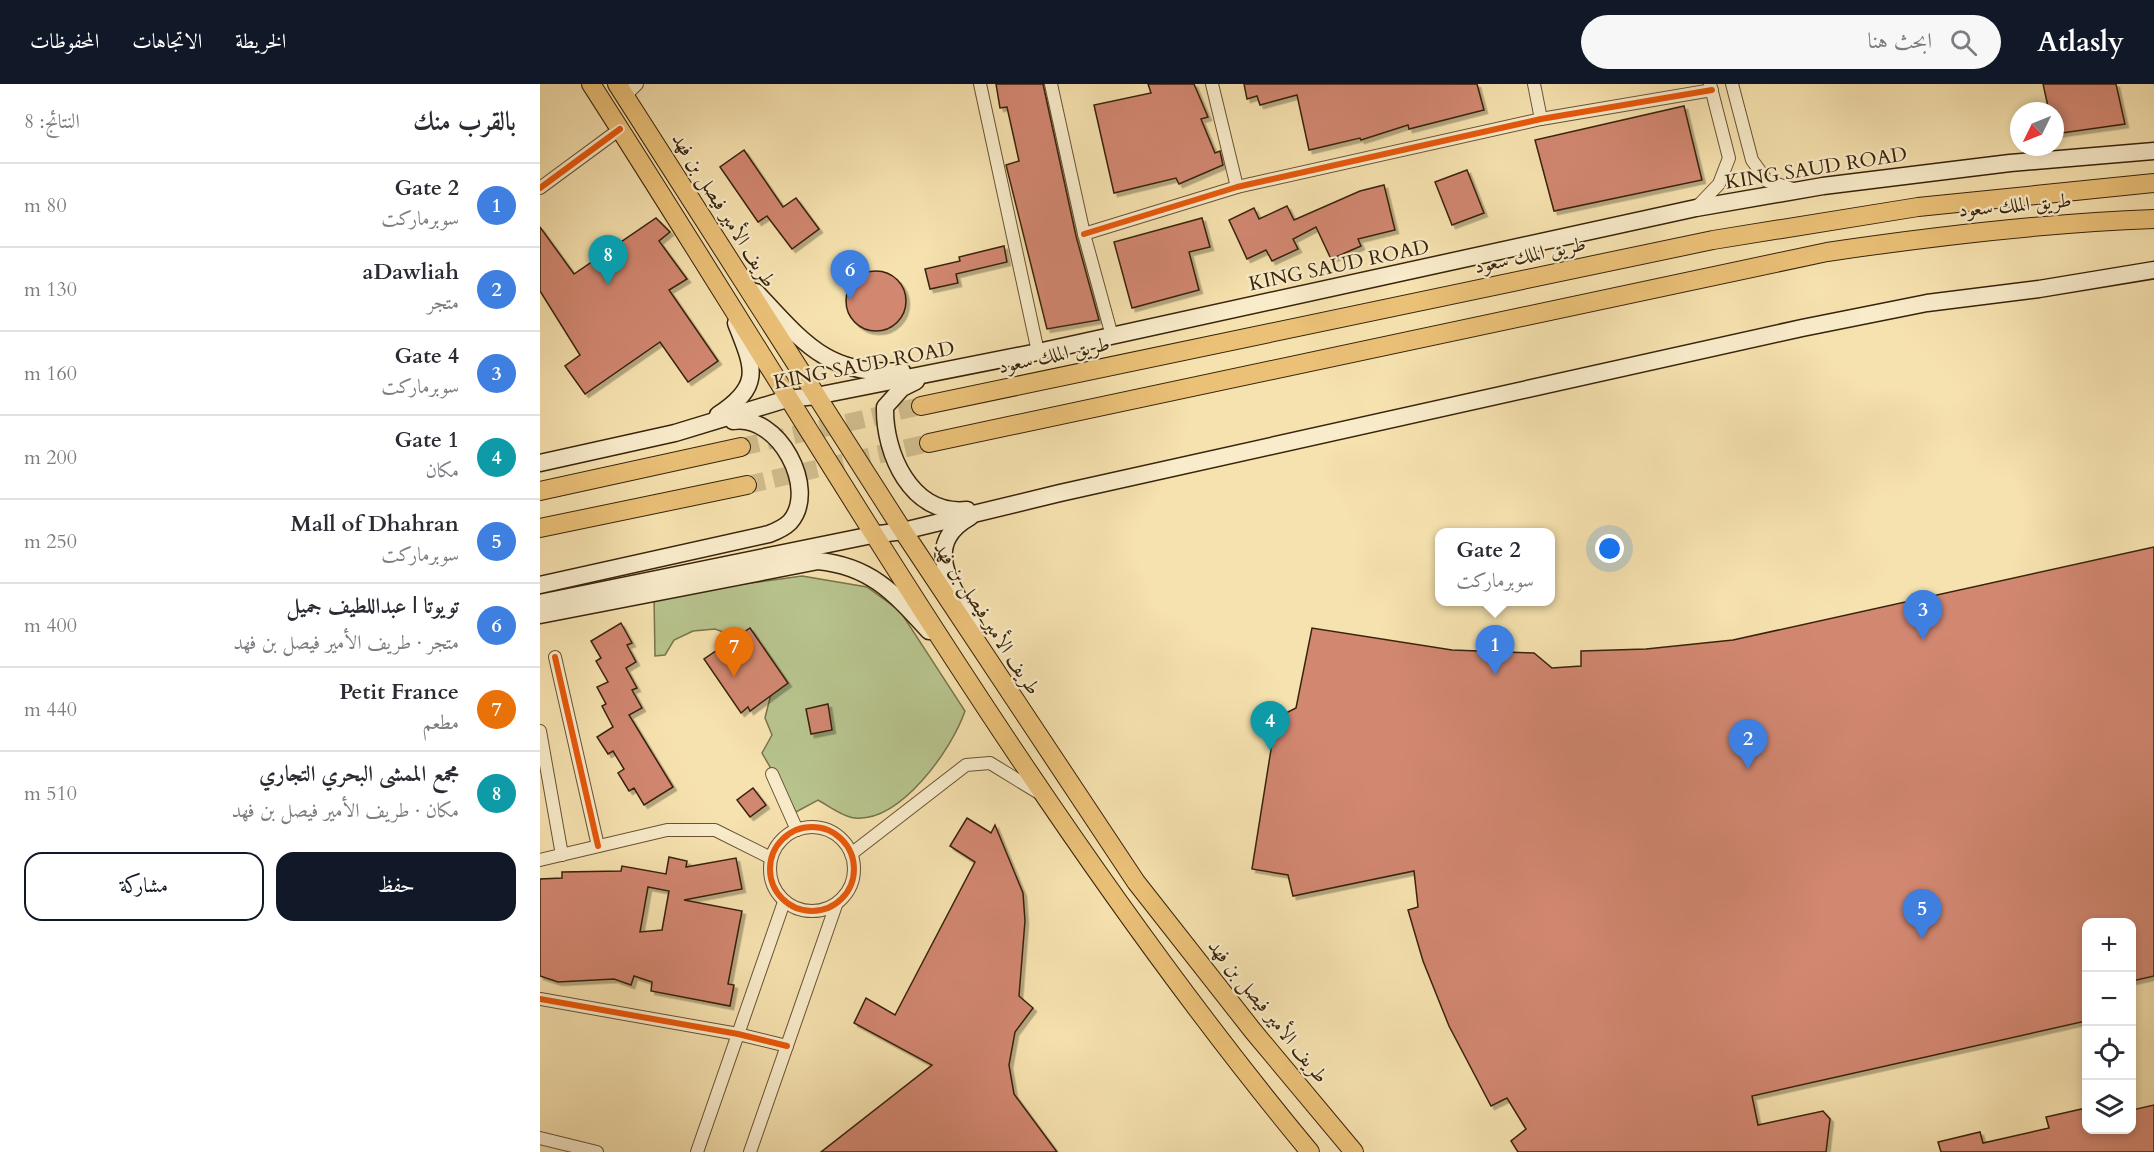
<!DOCTYPE html>
<html lang="ar">
<meta charset="utf-8">
<style>
:root{--surface:#fff;--page:#f7f7f7;--text:#2b2b33;--muted:#7c7c81;--line:#e1e1e2;--accent:#111827}
body{margin:0;font-family:Cardo,Amiri,serif;background:var(--page);color:var(--text);direction:rtl}
.controls{position:absolute;right:18px;bottom:18px;display:grid;overflow:hidden;border-radius:12px;box-shadow:0 3px 9px #0003}
.controls button{width:54px;height:54px;display:grid;place-items:center;padding:0;border:0;border-bottom:2px solid var(--line);background:var(--surface);color:var(--text);font:30px sans-serif}
.compass{position:absolute;left:1470px;top:18px;width:54px;height:54px;border-radius:50%;background:var(--surface);box-shadow:0 3px 9px #0003;rotate:227deg}
.you{position:absolute;left:1070px;top:465px;width:21px;height:21px;margin:-15px;border:4px solid #fff;border-radius:50%;background:#1a73e8;box-shadow:0 0 0 9px #1a73e833}
.badge{display:grid;place-items:center;width:39px;height:39px;border-radius:50%;background:var(--accent);color:#fff;font-size:20px;font-weight:700}
.pin{position:absolute;translate:-50% -50px;filter:drop-shadow(0 2px 3px #0008)}
.pin::after{content:'';position:absolute;top:32px;width:21px;height:18px;background:inherit;clip-path:polygon(0 0,100% 0,50% 100%)}
.popup{position:absolute;left:895px;top:444px;width:120px;height:78px;box-sizing:border-box;display:grid;place-content:center;border-radius:12px;background:var(--surface);filter:drop-shadow(0 2px 4px #0005);font-size:20px;white-space:nowrap;color:var(--muted)}
.popup b{font-size:22px;color:var(--text)}
.popup::after{content:'';position:absolute;left:50%;top:100%;margin-left:-12px;border:12px solid transparent;border-top-color:var(--surface)}
.list{margin:0;padding:0;list-style:none}
h2{display:flex;justify-content:space-between;align-items:center;height:78px;margin:0;padding:0 24px;font-size:26px}
h2 small{font-size:20px;font-weight:400;color:var(--muted)}
.list li{display:grid;grid-template-columns:39px 1fr auto;gap:18px;align-items:center;box-sizing:border-box;height:84px;padding:0 24px;border-top:2px solid var(--line)}
.list b{display:block;font-size:22px;white-space:nowrap}
.list p{margin:0;font-size:20px;white-space:nowrap;color:var(--muted)}
.list em{font-size:20px;font-style:normal;color:var(--muted)}
.actions{display:flex;gap:12px;padding:18px 24px}
.actions a{flex:1;padding:14px 0;border:2px solid var(--accent);border-radius:18px;text-align:center;font-size:21px;color:var(--accent)}
.actions .main{background:var(--accent);color:#fff}
.icon{flex:none;width:33px;height:33px;fill:none;stroke:currentColor;stroke-width:2;stroke-linecap:round;stroke-linejoin:round}
.map{position:relative;flex:none;width:1614px;height:1068px;overflow:hidden;direction:ltr}
header{display:flex;align-items:center;gap:36px;box-sizing:border-box;height:84px;padding:0 30px;background:var(--accent);color:#fff}
header strong{font-size:28px}
nav{display:flex;gap:33px;margin-inline-start:auto;font-size:21px}
.search{width:420px;height:54px;background:var(--page);display:flex;align-items:center;gap:15px;box-sizing:border-box;padding:0 21px;border-radius:33px;color:var(--muted);font-size:22px}
main{display:flex}
aside{flex:1;background:var(--surface)}
.map>svg:first-child{display:block}
.green{fill:#b8c48e;stroke:#78744c;stroke-width:1.5}
.building{fill:#d28771;stroke:#38230b;stroke-width:1.5;fill-rule:evenodd;filter:url(#shadow)}
.lines{fill:none;stroke-linecap:round;stroke-linejoin:round}
.primary-tunnel{stroke:#d0bc8e;stroke-width:18;stroke-dasharray:18 9;stroke-linecap:butt}
.minor-casing{stroke:#685334;stroke-width:14}
.secondary-casing{stroke:#38230b;stroke-width:19}
.primary-casing{stroke:#38230b;stroke-width:20}
.minor{stroke:#f9eccb;stroke-width:12}
.secondary{stroke:#f9eccb;stroke-width:16}
.primary{stroke:#ebc178;stroke-width:18}
.cycleway-casing{stroke:#f9eccb;stroke-width:10}
.cycleway{stroke:#e8590c;stroke-width:6}
.labels{text-anchor:middle;dominant-baseline:central;stroke-width:4.5;stroke-linejoin:round;paint-order:stroke}
.street-label{font-size:20px;fill:#38230b;stroke:#f9eccb}
</style>
<header>
<strong>Atlasly</strong>
<div class="search"><svg class="icon" aria-label="search" viewBox="0 0 24 24"><circle cx="10" cy="10" r="6"/><path d="M15 15l6 6"/></svg>ابحث هنا</div>
<nav><a>الخريطة</a><a>الاتجاهات</a><a>المحفوظات</a></nav>
</header>
<main>
<div class="map">
<svg width="1614" height="1068" viewBox="0 0 1614 1068">
<defs>
<filter id="shadow"><feDropShadow dx="3.5" dy="3.5" stdDeviation="0" flood-color="#0004"/></filter>
</defs>
<rect width="100%" height="100%" fill="#f6e2af"/>
<filter id="stains"><feTurbulence type="fractalNoise" baseFrequency=".00333" numOctaves="4"/><feColorMatrix values="0 0 0 0 .2 0 0 0 0 .09 0 0 0 0 .02 0 0 0 .5 -.17"/></filter>
<radialGradient id="worn" r=".72"><stop offset=".6" stop-color="#630" stop-opacity="0"/><stop offset="1" stop-color="#630" stop-opacity=".3"/></radialGradient>
<path class="green" d="M262,492l65,11 33,24 65,100c-13,38 -64,111 -110,107 -12,-1 -26,-12 -37,-18l-22,12 -34,-59 10,-18 -7,-17 9,-36 -32,-43 -27,-10 -22,2 -19,9 -9,15 -10,1 -1,-60z"/>
<g class="building">
<path d="M456,0h47l33,152 23,84 -52,9 -41,-164 13,-4 -12,-54 -7,1z"/>
<path d="M608,0h46l14,33 -7,2 14,34 5,-2 3,14 -44,19 -3,-6 -62,15 -20,-88 57,-12z"/>
<path d="M704,0h233l7,26 -75,19 -1,-4 -47,15 -1,-2 -51,12 -12,-55 -37,10 -3,-9 -10,3z"/>
<path d="M1503,0h73l9,40 -70,10v-23h-6z"/>
<path d="M1144,22l18,74 -148,31 -19,-71z"/>
<path d="M204,66l39,57 13,-9 23,31 -27,20 -25,-33 -9,6 -38,-55z"/>
<path d="M927,86l17,43 -32,12 -17,-43z"/>
<path d="M844,101l11,45 -37,9 3,7 -30,13 -15,-32 -23,12 5,10 -26,12 -6,-11 -19,9 -18,-39 25,-12 5,11 28,-13 7,14 66,-29z"/>
<path d="M116,134l14,14 -11,9 28,38 -18,11 49,71 -30,21 -28,-40 -75,52 -20,-28 15,-11 -40,-64v-64l34,47z"/>
<path d="M662,134l8,29 -21,5 10,38 -67,18 -18,-66z"/>
<path d="M464,162l3,16 -51,12 2,9 -28,6 -5,-20 35,-8 -1,-4z"/>
<circle cx="336" cy="217" r="30"/>
<path d="M1614,463v429l-22,5v-59h-46v99l-334,75 6,29 65,-14 7,8 -4,33h-308l-7,-11 15,-12 -19,-31 -16,8 -42,-80 -26,-65 -15,-51 10,-3 -4,-36 -121,25 -5,-21 -36,-6 24,-151 20,-10 16,-80 140,22 82,3 18,15 29,-2v-15l65,-2 87,-9z"/>
<path d="M81,539l11,20 -5,2 9,17 -10,6 11,20 -5,2 10,18 -13,7 44,72 -29,18 -10,-17 -5,3 -11,-18 6,-4 -11,-18 -5,3 -11,-17 16,-10 -11,-21 4,-2 -9,-17 11,-5 -12,-21 5,-3 -10,-17z"/>
<path d="M210,544l38,55 -38,28 -2,-4 -7,6 -37,-54z"/>
<path d="M288,620l4,26 -21,4 -5,-25z"/>
<path d="M213,704l13,17 -16,12 -13,-17z"/>
<path d="M427,734l24,15 4,-8 28,68 2,28 -6,75 14,12 -18,24 -6,33 5,29 43,58h-236l111,-87 -78,-42 12,-25 29,17 80,-153 -25,-16z"/>
<path d="M129,773l18,4 -1,6 50,-9 6,31 -58,11 58,11 -14,73 6,1 -4,21 -79,-15 1,-9 -18,-6 -3,9 -17,-6 -56,3 -18,-6v-97l22,-1v-6l59,-1 1,-5 44,8zM108,803l21,4 -7,39 -22,2z"/>
<path d="M1614,1021v47h-213l-3,-10 42,-10 3,11 66,-15 -3,-11 40,-9v22h46v-20z"/>
</g>
<g class="lines">
<g class="primary-tunnel">
<path d="M201,363l180,-41"/>
<path d="M207,401l182,-42"/>
</g>
<g class="minor-casing">
<g id="minor">
<path d="M440,0l58,268"/>
<path d="M511,0l33,150 28,102"/>
<path d="M672,0l25,103"/>
<path d="M994,0l7,35"/>
<path d="M1192,0l20,76 15,21 26,8"/>
<path d="M85,12l12,-12"/>
<path d="M0,104l80,-59"/>
<path d="M1156,124l23,-24 10,-26 -19,-74"/>
<path d="M544,150l153,-47 304,-68 171,-29"/>
<path d="M15,573l43,189"/>
<path d="M0,647l22,124"/>
<path d="M232,690l25,56"/>
<circle cx="272" cy="785" r="42"/>
<path d="M311,770l115,-89 24,-2 49,30"/>
<path d="M0,776l127,-30h48l56,28"/>
<path d="M0,915l198,35 49,12"/>
<path d="M0,1054l57,14"/>
<path d="M157,1068l87,-250"/>
<path d="M210,1068l86,-247"/>
</g>
</g>
<g class="secondary-casing">
<g id="secondary">
<path d="M216,208c47,50 72,85 146,79"/>
<path d="M376,297l-14,7 -17,19c-1,46 26,109 82,103"/>
<path d="M178,331c46,-30 35,-48 18,-92"/>
<path d="M0,379l135,-30 112,-34 29,-3 222,-44 658,-144 127,-22 187,-23 144,-12"/>
<path d="M430,433c-52,29 -14,74 5,111"/>
<path d="M0,501l229,-51c8,-3 15,-6 21,-12 29,-33 -12,-109 -57,-101"/>
<path d="M0,519l332,-68 31,-4 157,-38 742,-165 125,-25 112,-14 115,-19"/>
<path d="M0,531l278,-54c53,5 77,33 111,70"/>
</g>
</g>
<g class="primary-casing">
<g id="primary">
<path d="M51,0c232,361 444,736 719,1068"/>
<path d="M77,0l286,447 233,351 117,149 101,121"/>
<path d="M381,322l792,-166 205,-33 236,-24"/>
<path d="M389,359l898,-191c109,-16 217,-29 327,-33"/>
<path d="M0,407l201,-44"/>
<path d="M0,444l207,-43"/>
</g>
</g>
<use href="#minor" class="minor"/>
<use href="#secondary" class="secondary"/>
<use href="#primary" class="primary"/>
<g class="cycleway-casing">
<g id="cycleway">
<path d="M0,104l80,-59"/>
<path d="M544,150l153,-47 304,-68 171,-29"/>
<path d="M15,573l43,189"/>
<circle cx="272" cy="785" r="42"/>
<path d="M0,915l198,35 49,12"/>
</g>
</g>
<use href="#cycleway" class="cycleway"/>
</g>
<g class="labels">
<g class="street-label">
<text transform="translate(1276 84) rotate(-9)">KING SAUD ROAD</text>
<text transform="translate(1475 121) rotate(-5)">طريق الملك سعود</text>
<text transform="translate(184 126) rotate(58)">طريف الأمير فيصل بن فهد</text>
<text transform="translate(990 171) rotate(-12)">طريق الملك سعود</text>
<text transform="translate(799 181) rotate(-12)">KING SAUD ROAD</text>
<text transform="translate(514 271) rotate(-12)">طريق الملك سعود</text>
<text transform="translate(324 281) rotate(-11)">KING SAUD ROAD</text>
<text transform="translate(447 534) rotate(57)">طريف الأمير فيصل بن فهد</text>
<text transform="translate(728 927) rotate(51)">طريف الأمير فيصل بن فهد</text>
</g>
</g>
<rect width="100%" height="100%" filter="url(#stains)"/>
<rect width="100%" height="100%" fill="url(#worn)"/>
</svg>
<div class="controls">
<button>+</button>
<button>−</button>
<button><svg class="icon" aria-label="locate" viewBox="0 0 24 24"><circle cx="12" cy="12" r="6"/><path d="M12 2v4M12 18v4M2 12h4M18 12h4"/></svg></button>
<button><svg class="icon" aria-label="layers" viewBox="0 0 24 24"><path d="M12 4l9 5-9 5-9-5zM3 14l9 5 9-5"/></svg></button>
</div>
<svg class="compass" viewBox="-18 -18 36 36"><path d="M0-13l5 13h-10z" fill="#e53935"/><path d="M0 13l5-13h-10z" fill="#7c7c81"/></svg>
<div class="you"></div>
<div class="pin badge" style="left:955px;top:591px;background:#3f7fe0">1</div>
<div class="popup"><b>Gate 2</b>سوبرماركت</div>
<div class="pin badge" style="left:1208px;top:685px;background:#3f7fe0">2</div>
<div class="pin badge" style="left:1383px;top:556px;background:#3f7fe0">3</div>
<div class="pin badge" style="left:730px;top:667px;background:#0f9aa8">4</div>
<div class="pin badge" style="left:1382px;top:855px;background:#3f7fe0">5</div>
<div class="pin badge" style="left:310px;top:216px;background:#3f7fe0">6</div>
<div class="pin badge" style="left:194px;top:593px;background:#e8710a">7</div>
<div class="pin badge" style="left:68px;top:201px;background:#0f9aa8">8</div>
</div>
<aside>
<h2>بالقرب منك<small>النتائج: 8</small></h2>
<ul class="list">
<li><span class="badge" style="background:#3f7fe0">1</span><div><b>Gate 2</b><p>سوبرماركت</p></div><em>80 m</em></li>
<li><span class="badge" style="background:#3f7fe0">2</span><div><b>aDawliah</b><p>متجر</p></div><em>130 m</em></li>
<li><span class="badge" style="background:#3f7fe0">3</span><div><b>Gate 4</b><p>سوبرماركت</p></div><em>160 m</em></li>
<li><span class="badge" style="background:#0f9aa8">4</span><div><b>Gate 1</b><p>مكان</p></div><em>200 m</em></li>
<li><span class="badge" style="background:#3f7fe0">5</span><div><b>Mall of Dhahran</b><p>سوبرماركت</p></div><em>250 m</em></li>
<li><span class="badge" style="background:#3f7fe0">6</span><div><b>تويوتا | عبداللطيف جميل</b><p>متجر · طريف الأمير فيصل بن فهد</p></div><em>400 m</em></li>
<li><span class="badge" style="background:#e8710a">7</span><div><b>Petit France</b><p>مطعم</p></div><em>440 m</em></li>
<li><span class="badge" style="background:#0f9aa8">8</span><div><b>مجمع الممشى البحري التجاري</b><p>مكان · طريف الأمير فيصل بن فهد</p></div><em>510 m</em></li>
</ul>
<div class="actions"><a class="main">حفظ</a><a>مشاركة</a></div>
</aside>
</main>
